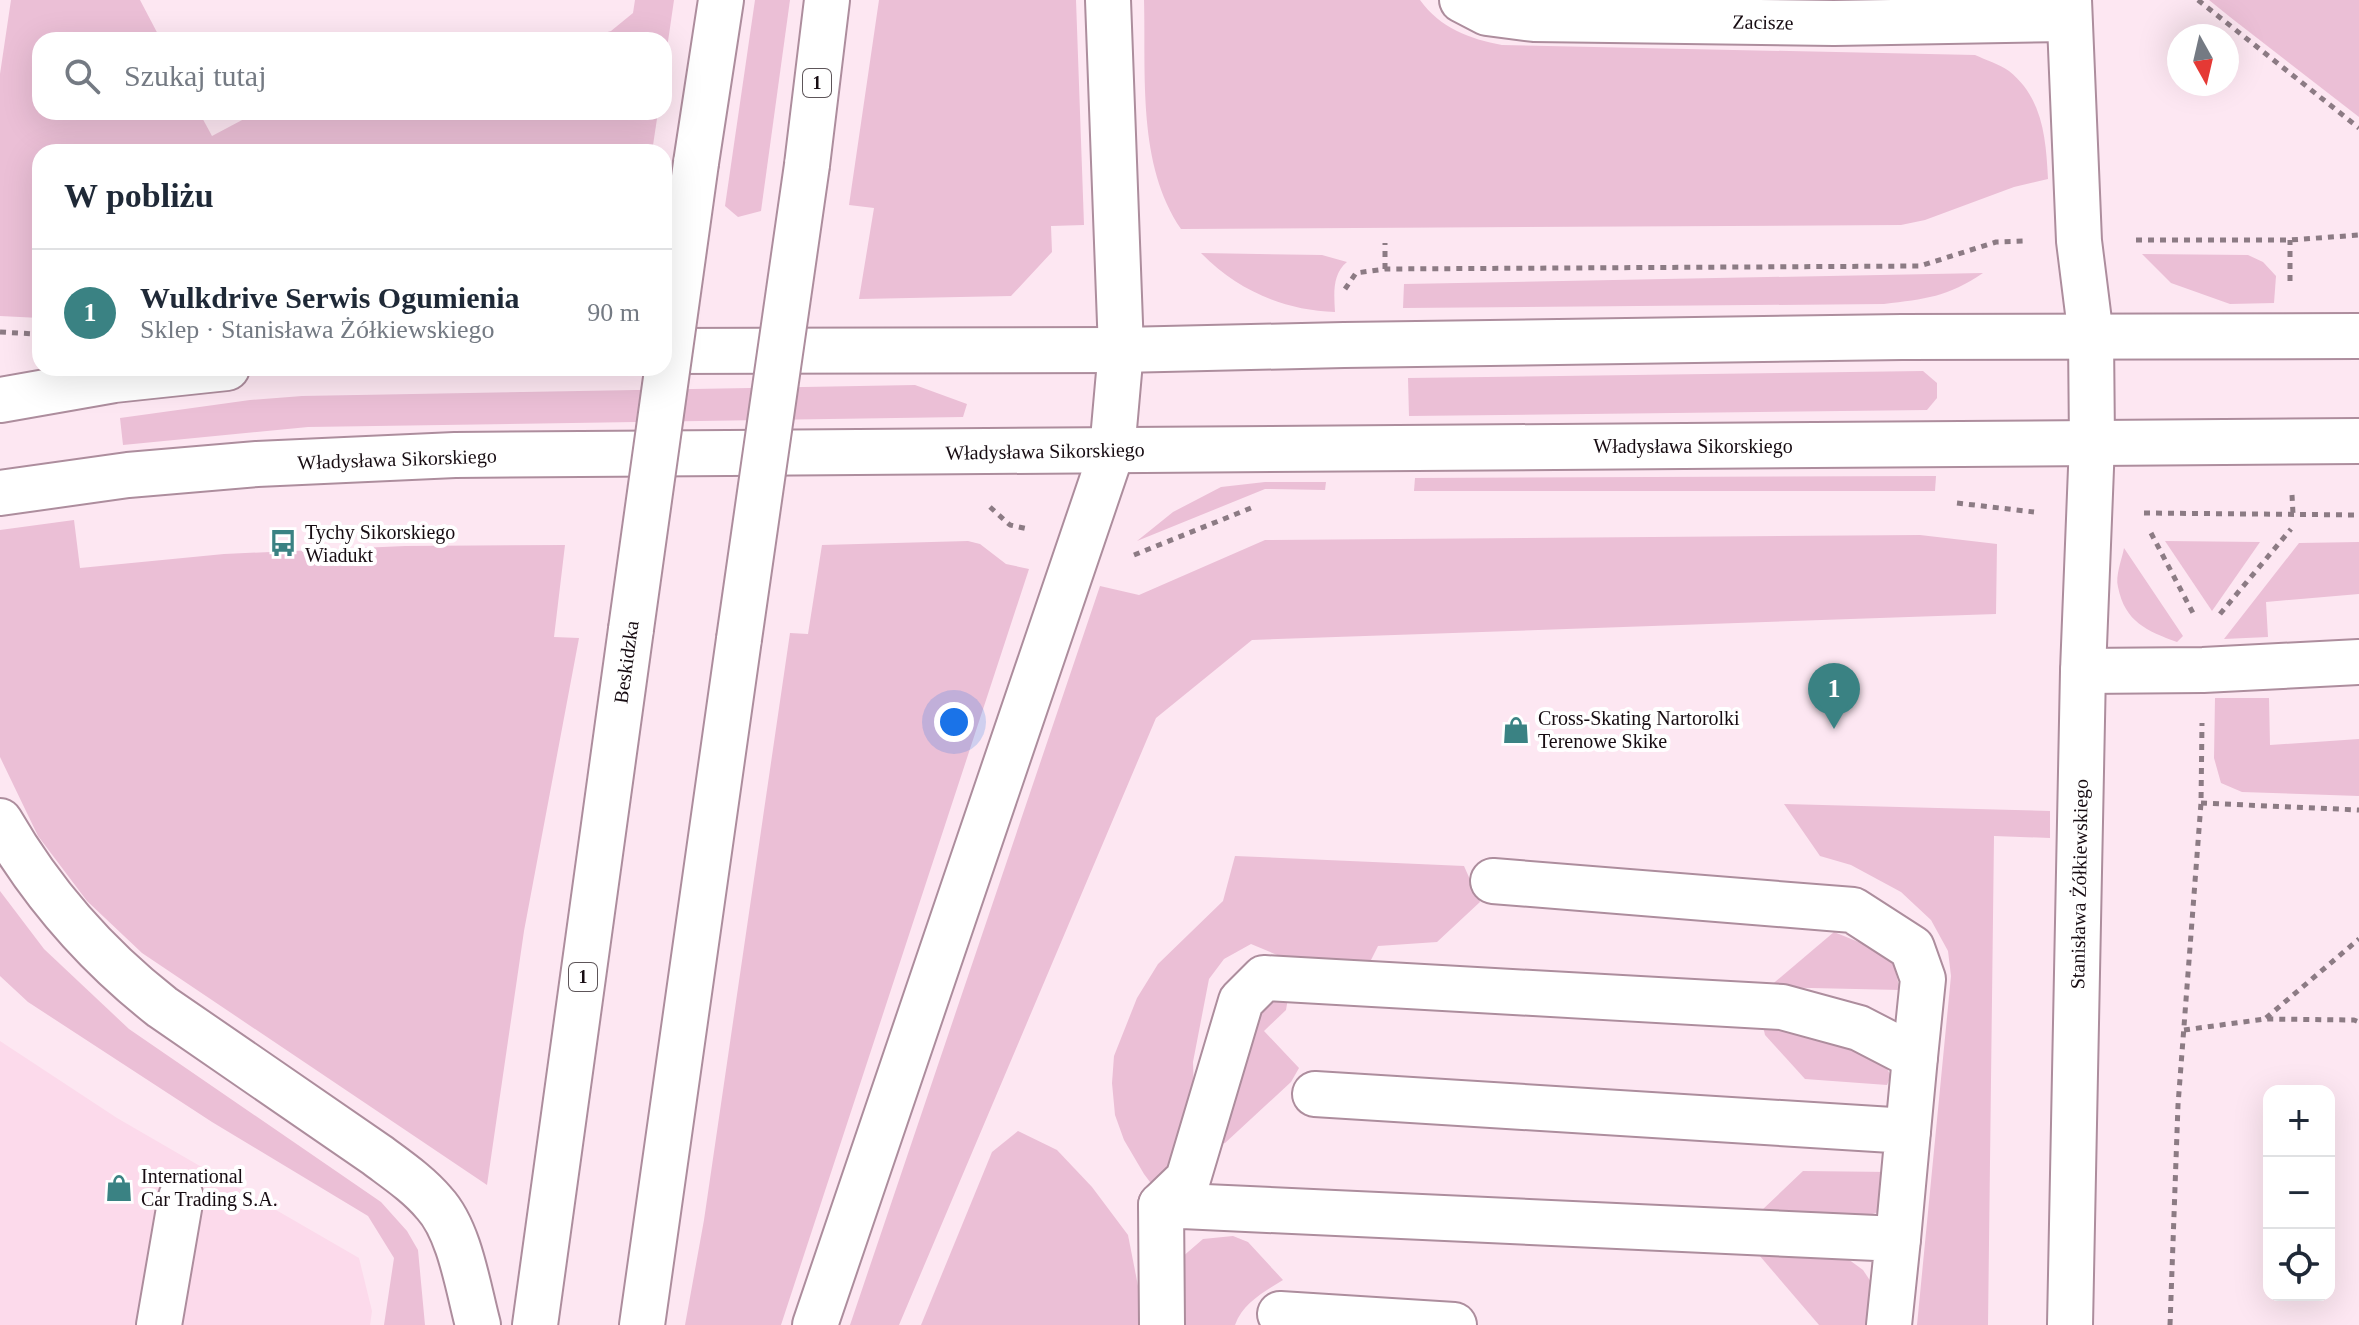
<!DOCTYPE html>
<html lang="pl">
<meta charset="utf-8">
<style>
:root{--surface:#fff;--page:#f6f6f7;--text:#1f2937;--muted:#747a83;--line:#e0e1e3;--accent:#3a8283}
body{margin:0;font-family:"Times New Roman",serif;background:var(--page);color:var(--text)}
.controls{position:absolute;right:24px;bottom:24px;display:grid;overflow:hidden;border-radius:16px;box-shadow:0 8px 32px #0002}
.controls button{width:72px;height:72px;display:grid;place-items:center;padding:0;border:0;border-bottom:2px solid var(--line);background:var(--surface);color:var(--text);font:40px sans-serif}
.compass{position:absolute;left:2167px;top:24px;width:72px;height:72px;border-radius:50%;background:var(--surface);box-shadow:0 8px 32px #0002;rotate:172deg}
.you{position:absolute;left:954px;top:722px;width:28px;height:28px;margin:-20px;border:6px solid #fff;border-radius:50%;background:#1a73e8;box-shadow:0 0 0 12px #1a73e833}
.badge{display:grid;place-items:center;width:52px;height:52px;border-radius:50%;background:var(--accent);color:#fff;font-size:26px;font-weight:700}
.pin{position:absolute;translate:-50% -66px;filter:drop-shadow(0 2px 4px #0008)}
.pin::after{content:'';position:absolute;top:42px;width:28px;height:24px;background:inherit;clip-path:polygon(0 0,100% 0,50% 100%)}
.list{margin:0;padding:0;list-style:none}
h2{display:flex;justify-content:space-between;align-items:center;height:104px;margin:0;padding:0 32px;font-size:34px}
h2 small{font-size:26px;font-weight:400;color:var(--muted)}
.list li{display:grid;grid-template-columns:52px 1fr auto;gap:24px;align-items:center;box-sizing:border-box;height:128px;padding:0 32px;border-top:2px solid var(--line)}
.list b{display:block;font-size:30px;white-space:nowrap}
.list p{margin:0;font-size:26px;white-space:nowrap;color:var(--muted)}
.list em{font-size:26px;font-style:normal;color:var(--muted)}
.icon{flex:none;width:44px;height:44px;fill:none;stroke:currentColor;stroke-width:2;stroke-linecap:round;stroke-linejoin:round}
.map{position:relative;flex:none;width:2359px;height:1325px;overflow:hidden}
.search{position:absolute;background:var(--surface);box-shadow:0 8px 32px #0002;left:32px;top:32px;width:640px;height:88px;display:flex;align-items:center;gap:20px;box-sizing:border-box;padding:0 28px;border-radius:24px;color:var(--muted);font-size:30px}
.panel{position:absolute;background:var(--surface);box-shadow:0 8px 32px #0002;left:32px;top:144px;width:640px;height:232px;border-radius:24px}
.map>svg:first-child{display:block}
.built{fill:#fcdaeb}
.green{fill:#ebbfd6}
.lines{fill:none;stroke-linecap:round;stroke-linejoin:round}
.minor-casing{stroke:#ad8d9d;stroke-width:48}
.major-casing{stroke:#ad8d9d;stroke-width:48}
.path{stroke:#8c7b84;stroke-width:5;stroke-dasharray:6 6;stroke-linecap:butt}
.minor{stroke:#fff;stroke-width:44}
.major{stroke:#fff;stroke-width:44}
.major-bridge-casing{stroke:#ad8d9d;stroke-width:48;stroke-linecap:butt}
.major-bridge{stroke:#fff;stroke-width:44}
.labels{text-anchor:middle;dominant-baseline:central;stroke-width:8;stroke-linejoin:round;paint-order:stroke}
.shield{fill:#fff;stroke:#5d5559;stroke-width:2}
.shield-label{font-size:18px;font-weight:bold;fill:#170c12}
.street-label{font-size:20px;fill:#170c12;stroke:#fff}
.poi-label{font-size:20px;fill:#170c12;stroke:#fff;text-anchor:start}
</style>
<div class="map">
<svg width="2359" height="1325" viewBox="0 0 2359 1325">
<rect width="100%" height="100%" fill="#fde7f2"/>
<path class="built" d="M0,1041l117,77 242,140 13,53 -2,14h-370z"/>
<g class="green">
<path d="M11,0h129l21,40h-121v72h159l13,24 32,-17h57l24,-7h333l-6,40h-612v166l-40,-2v-242z"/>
<path d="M635,0h39l-10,69v-29h-85l32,-9 22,-18z"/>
<path d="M755,0h35l-29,211 -23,6 -13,-11z"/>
<path d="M879,0h197l8,225 -33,1 1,26 -41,44 -152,3 15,-91 -25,-3z"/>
<path d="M1144,0h276c20,28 50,39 82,45l473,10c11,5 24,9 34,16 34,27 37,68 39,108l-34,8 -89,33 -24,5 -720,4c-44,-64 -35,-154 -37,-229z"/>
<path d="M2209,0h150v117l-129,-100z"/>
<path d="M1201,253l121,2 25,7c-15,12 -13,32 -12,50 -52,-2 -98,-22 -134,-59z"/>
<path d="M2142,254l106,1 15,7 13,14 -2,27 -44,1 -59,-21z"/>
<path d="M1983,273c-35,24 -58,26 -99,31l-481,4 1,-24z"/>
<path d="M1923,371l14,12v15l-10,12 -518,6 -1,-38z"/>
<path d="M915,385l52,19 -4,13 -655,10 -185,18 -3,-27 130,-18 52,-4z"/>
<path d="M1936,476l-1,15h-521l1,-13z"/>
<path d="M1265,482h61l-1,8 -60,-1 -128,52 36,-29 48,-25z"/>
<path d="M74,520l6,48 144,-14 181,-8 160,-1 -11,92 25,1 -55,293 -37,254 -345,-232 -55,-52 -49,-65 -38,-79v-227z"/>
<path d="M1920,535l77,9 -1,70 -744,26 -96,78 -257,607h-49l250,-739 39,9 126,-55z"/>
<path d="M968,541l12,3 26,20 23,5 -248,756h-96l19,-105 86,-587 18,1 14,-89z"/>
<path d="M2165,541l95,1 -48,69z"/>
<path d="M2359,542v52l-93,8 2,35 -44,2 75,-96z"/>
<path d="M2124,548l59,88 -6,6c-30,-11 -52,-20 -59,-55 -3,-11 4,-28 6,-39z"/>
<path d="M2215,698h54l1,47 89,-6v57l-117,-4 -21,-9 -7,-25z"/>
<path d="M1784,804l266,7v27l-56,-2 -6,489h-71l34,-349 -3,-25 -17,-31 -30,-28 -50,-27 -31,-9z"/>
<path d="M1235,856l229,10 16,36 -43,40 -59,4 -8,16 -14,10 -55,-7 -50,-21 -27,15 -15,20 -16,83 1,31 -29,89 -6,3 -9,-3 -6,-8 -20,-34 -9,-25 -3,-32 2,-27 23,-58 21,-34 65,-63z"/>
<path d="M0,891l44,58 85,80 252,173 26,29 11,19 7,75h-41l10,-67 -26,-42 -156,-94 -184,-120 -28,-26z"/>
<path d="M1834,932l32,13 27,16 7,29 -131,-3z"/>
<path d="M1288,998l-2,12 -22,21 35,37 -8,14 -66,61 -9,2 24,-116 36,-30z"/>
<path d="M1762,1022l43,4 80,39 6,11 -4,9 -82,-6 -40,-44z"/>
<path d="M1018,1131l39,19 35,37 36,48 11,56 -1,34h-217l71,-173z"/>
<path d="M1803,1171l87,1 -6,37c-31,18 -88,5 -123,2z"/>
<path d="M1233,1236l15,6 35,38c-19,12 -40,23 -48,45h-58l4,-67 22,-19z"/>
<path d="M1759,1255l89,4 15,11 14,21 -7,34h-51z"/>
</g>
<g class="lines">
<g class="minor-casing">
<g id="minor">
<path d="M1462,0l25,13 47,6 300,4 234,-4"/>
<path d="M2069,0l10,241 12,96 1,106 -9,228 -13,654"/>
<path d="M664,351l457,-1 223,-5 558,-8 457,-1"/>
<path d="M0,400l114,-20 113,-12"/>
<path d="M0,493l128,-18 129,-11 198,-9 1904,-14"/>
<path d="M2083,671l120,-1 156,-8"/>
<path d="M1493,881l360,29 59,38 11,31 -8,78"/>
<path d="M1315,1094l593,37 -10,108"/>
<path d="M1161,1205l27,-26 53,-178 23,-23 518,29 77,21 56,29 -7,74"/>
<path d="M1280,1314l174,11"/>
<path d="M159,1325l22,-128"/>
<path d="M1162,1325l-1,-120 737,34 -9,86"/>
</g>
</g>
<g class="major-casing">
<g id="major">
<path d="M696,163l25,-163"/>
<path d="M807,165l20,-165"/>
<path d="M0,821c41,71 97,135 162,186l215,148c20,15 41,29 57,48 26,28 34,85 44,122"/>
<path d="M535,1325l96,-696"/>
<path d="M642,1325l97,-686"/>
<path d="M815,1325l297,-874 9,-101 -13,-350"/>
</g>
</g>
<g class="path">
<path d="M2198,0l161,128"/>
<path d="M2136,240h154l69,-5"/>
<path d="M1385,269v-26"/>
<path d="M2290,281v-41"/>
<path d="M1345,289l11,-16 29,-4 535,-3 76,-24 30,-1"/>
<path d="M0,332l35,2"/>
<path d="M2292,495l1,19"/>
<path d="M1957,503l77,9"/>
<path d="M990,507l20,18 18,4"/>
<path d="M2144,513l215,2"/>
<path d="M2151,533l43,82"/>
<path d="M1134,555l117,-47"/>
<path d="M2220,614l71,-85"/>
<path d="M2201,803l158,7"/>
<path d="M2266,1018l93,-79"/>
<path d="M2184,1030l81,-11 89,1 5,2"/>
<path d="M2170,1325l8,-220 23,-302 1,-80"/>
</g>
<use href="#minor" class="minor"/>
<use href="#major" class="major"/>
<g class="major-bridge-casing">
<g id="major-bridge">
<path d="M631,629l65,-466"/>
<path d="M739,639l68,-474"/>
</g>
</g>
<use href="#major-bridge" class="major-bridge"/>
</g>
<defs>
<g id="bus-bare" transform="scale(2.16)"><path d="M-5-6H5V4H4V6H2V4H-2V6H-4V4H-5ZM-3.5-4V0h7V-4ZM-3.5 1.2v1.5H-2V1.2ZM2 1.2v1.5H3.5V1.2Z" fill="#3a8283" stroke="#fff" stroke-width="2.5" paint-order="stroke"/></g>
<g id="shop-bare" transform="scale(2.16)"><path d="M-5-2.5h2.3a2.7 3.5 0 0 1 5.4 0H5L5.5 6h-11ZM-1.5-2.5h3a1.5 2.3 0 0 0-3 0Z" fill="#3a8283" stroke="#fff" stroke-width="2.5" paint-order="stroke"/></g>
</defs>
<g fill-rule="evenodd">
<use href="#bus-bare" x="283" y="543"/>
<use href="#shop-bare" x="1516" y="730"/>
<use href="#shop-bare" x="119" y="1188"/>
</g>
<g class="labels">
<g class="shield">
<rect x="803" y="69" width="28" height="28" rx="6"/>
<rect x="569" y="963" width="28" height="28" rx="6"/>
</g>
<g class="shield-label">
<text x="817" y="83">1</text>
<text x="583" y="977">1</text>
</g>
<g class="street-label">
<text transform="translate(1763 22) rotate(1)">Zacisze</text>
<text x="1693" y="446">Władysława Sikorskiego</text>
<text transform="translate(1045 451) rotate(-1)">Władysława Sikorskiego</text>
<text transform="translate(397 459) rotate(-2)">Władysława Sikorskiego</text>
<text transform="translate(626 662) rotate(-82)">Beskidzka</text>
<text transform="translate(2079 884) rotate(-89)">Stanisława Żółkiewskiego</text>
</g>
<g class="poi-label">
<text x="305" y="532">Tychy Sikorskiego<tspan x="305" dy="23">Wiadukt</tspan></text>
<text x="1538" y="718">Cross-Skating Nartorolki<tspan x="1538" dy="23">Terenowe Skike</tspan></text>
<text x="141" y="1176">International<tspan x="141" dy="23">Car Trading S.A.</tspan></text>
</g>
</g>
</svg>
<div class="controls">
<button>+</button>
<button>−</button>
<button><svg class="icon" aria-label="locate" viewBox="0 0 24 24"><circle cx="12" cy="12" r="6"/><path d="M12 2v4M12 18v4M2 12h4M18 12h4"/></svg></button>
</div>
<svg class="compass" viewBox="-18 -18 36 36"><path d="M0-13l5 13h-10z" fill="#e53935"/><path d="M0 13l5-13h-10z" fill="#747a83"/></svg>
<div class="you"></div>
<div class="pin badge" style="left:1834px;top:729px">1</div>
<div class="search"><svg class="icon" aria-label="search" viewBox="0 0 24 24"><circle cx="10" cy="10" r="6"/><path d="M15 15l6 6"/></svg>Szukaj tutaj</div>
<section class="panel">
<h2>W pobliżu<small></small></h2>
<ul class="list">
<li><span class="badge">1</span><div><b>Wulkdrive Serwis Ogumienia</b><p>Sklep · Stanisława Żółkiewskiego</p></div><em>90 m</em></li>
</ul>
</section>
</div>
